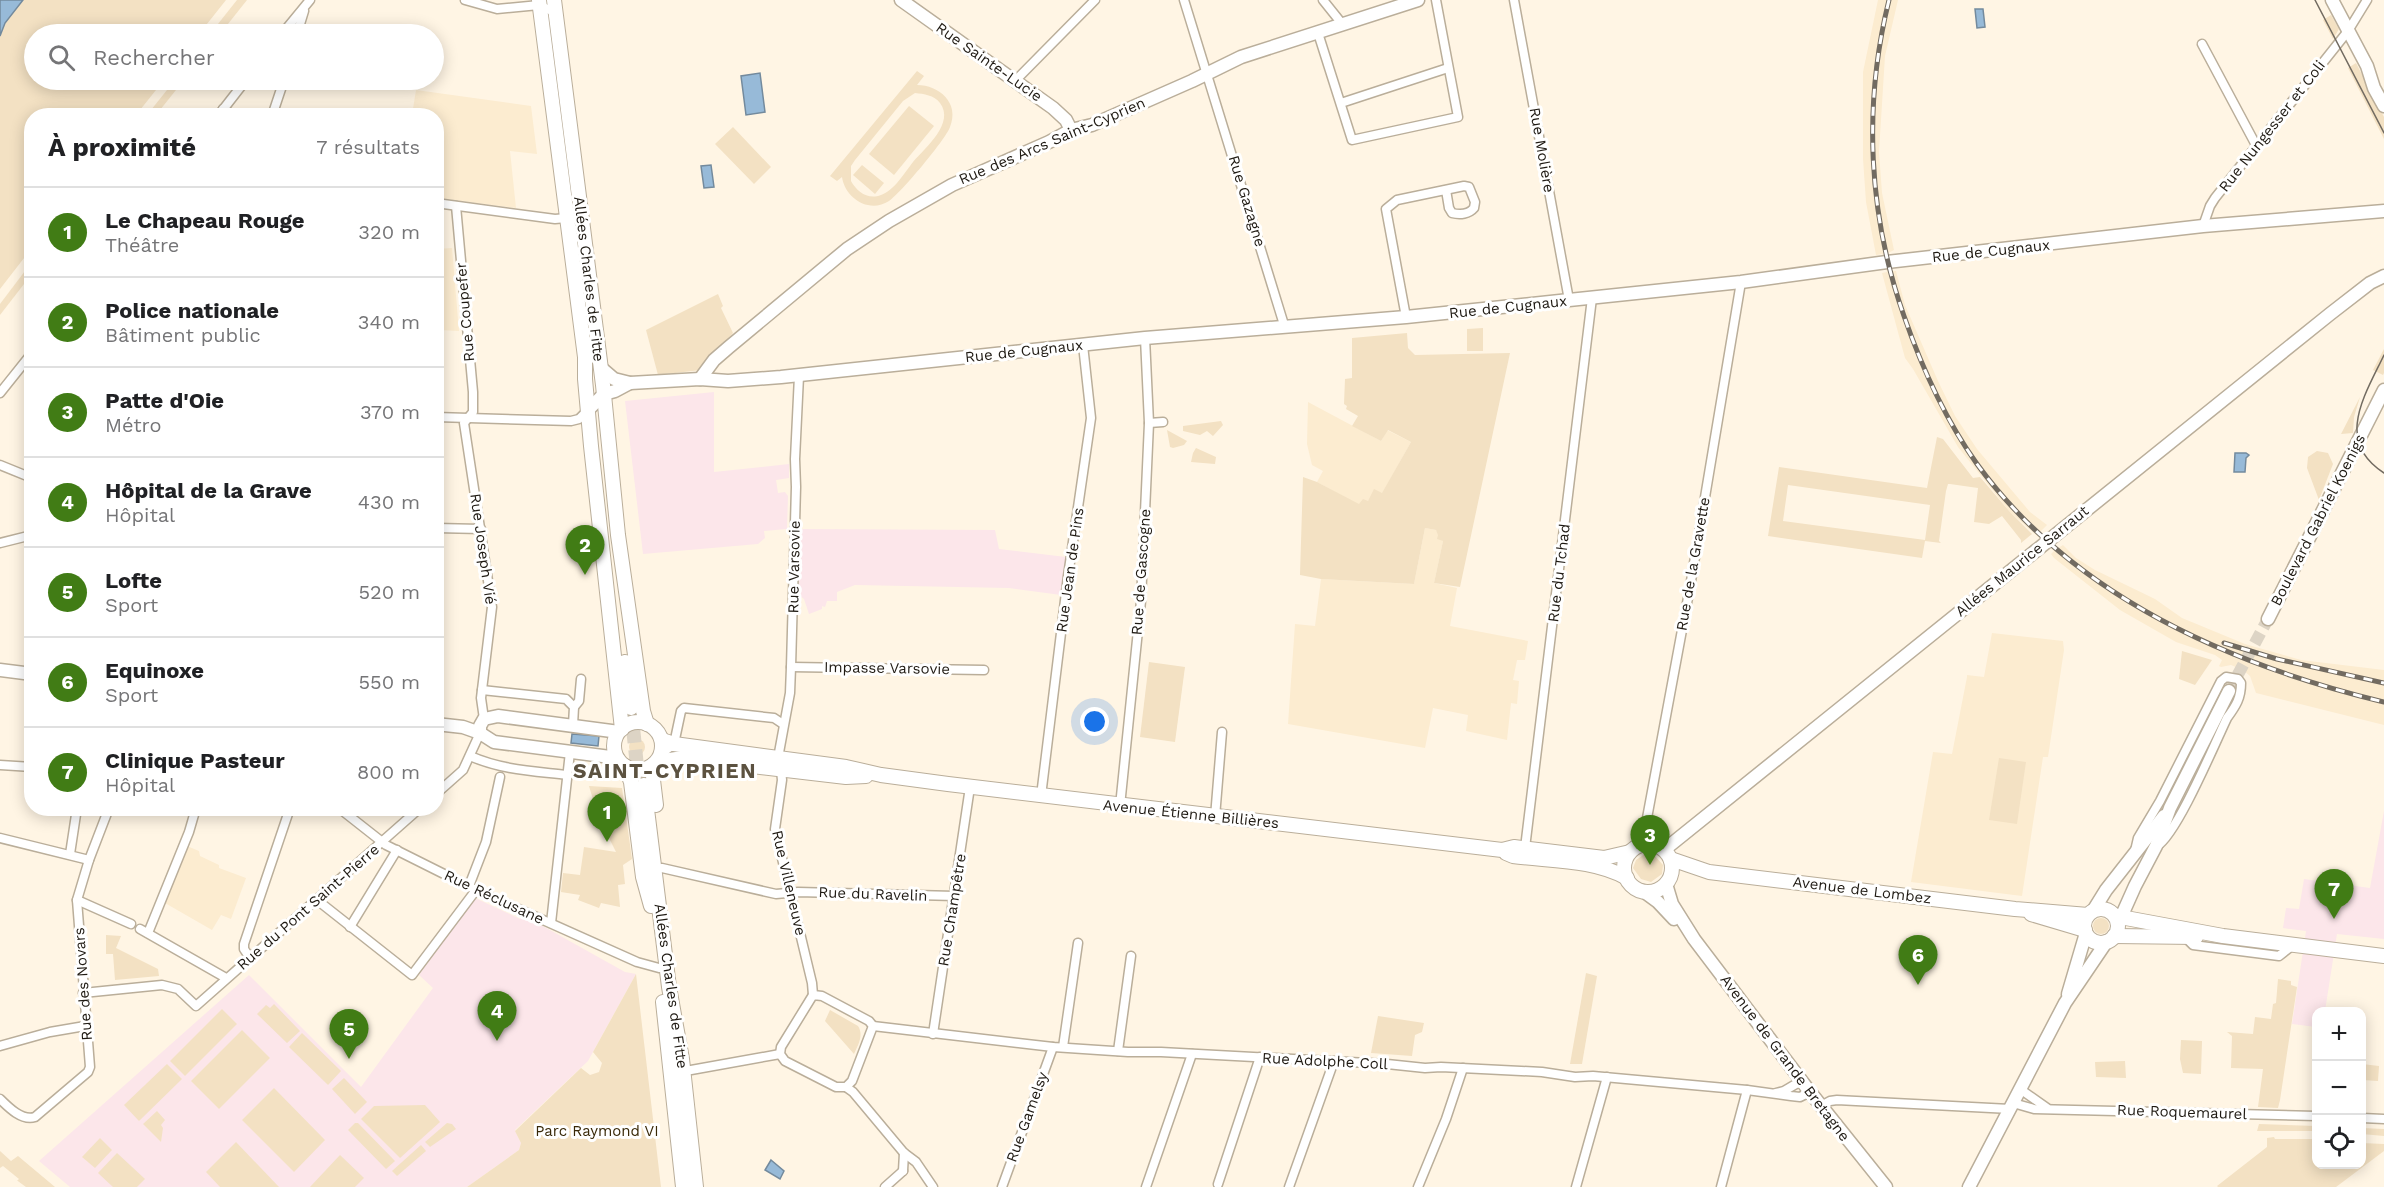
<!DOCTYPE html>
<html lang="fr">
<meta charset="utf-8">
<style>
:root{--surface:#fff;--page:#f2f2f2;--text:#202124;--muted:#757577;--line:#e0e0e0;--accent:#417c15}
body{margin:0;font-family:"Work Sans",sans-serif;background:var(--page);color:var(--text)}
.controls{position:absolute;right:18px;bottom:18px;display:grid;overflow:hidden;border-radius:12px;box-shadow:0 3px 15px #0003}
.controls button{width:54px;height:54px;display:grid;place-items:center;padding:0;border:0;border-bottom:2px solid var(--line);background:var(--surface);color:var(--text);font:30px sans-serif}
.you{position:absolute;left:1095px;top:722px;width:21px;height:21px;margin:-15px;border:4px solid #fff;border-radius:50%;background:#1a73e8;box-shadow:0 0 0 9px #1a73e833}
.badge{display:grid;place-items:center;width:39px;height:39px;border-radius:50%;background:var(--accent);color:#fff;font-size:20px;font-weight:700}
.pin{position:absolute;translate:-50% -50px;filter:drop-shadow(0 2px 3px #0008)}
.pin::after{content:'';position:absolute;top:32px;width:21px;height:18px;background:inherit;clip-path:polygon(0 0,100% 0,50% 100%)}
.list{margin:0;padding:0;list-style:none}
h2{display:flex;justify-content:space-between;align-items:center;height:78px;margin:0;padding:0 24px;font-size:26px}
h2 small{font-size:20px;font-weight:400;color:var(--muted)}
.list li{display:grid;grid-template-columns:39px 1fr auto;gap:18px;align-items:center;box-sizing:border-box;height:90px;padding:0 24px;border-top:2px solid var(--line)}
.list b{display:block;font-size:22px;white-space:nowrap}
.list p{margin:0;font-size:20px;white-space:nowrap;color:var(--muted)}
.list em{font-size:20px;font-style:normal;color:var(--muted)}
.icon{flex:none;width:33px;height:33px;fill:none;stroke:currentColor;stroke-width:2;stroke-linecap:round;stroke-linejoin:round}
.map{position:relative;flex:none;width:2384px;height:1187px;overflow:hidden}
.search{position:absolute;background:var(--surface);box-shadow:0 3px 15px #0003;left:24px;top:24px;width:420px;height:66px;display:flex;align-items:center;gap:15px;box-sizing:border-box;padding:0 21px;border-radius:33px;color:var(--muted);font-size:22px}
.panel{position:absolute;background:var(--surface);box-shadow:0 3px 15px #0003;left:24px;top:108px;width:420px;height:708px;border-radius:24px}
.map>svg:first-child{display:block}
.built{fill:#fcecd0}
.medical{fill:#fce6ea}
.green{fill:#f3e1c3;fill-rule:evenodd}
.water{fill:#97bad8;stroke:#738a9d;stroke-width:1.5}
.pier{fill:#fff5e4}
.lines{fill:none;stroke-linecap:round;stroke-linejoin:round}
.secondary-tunnel{stroke:#ddd4c5;stroke-width:12;stroke-dasharray:12 6;stroke-linecap:butt}
.primary-tunnel{stroke:#ddd4c5;stroke-width:14;stroke-dasharray:14 7;stroke-linecap:butt}
.street-casing{stroke:#baae9a;stroke-width:11}
.secondary-casing{stroke:#baae9a;stroke-width:15}
.primary-casing{stroke:#baae9a;stroke-width:16}
.street{stroke:#fff;stroke-width:8}
.secondary{stroke:#fff;stroke-width:12}
.primary{stroke:#fff;stroke-width:14}
.tram{stroke:#726b61;stroke-width:1.5}
.rail-casing{stroke:#726b61;stroke-width:5}
.rail{stroke:#fff;stroke-width:3;stroke-dasharray:9;stroke-linecap:butt}
.labels{text-anchor:middle;dominant-baseline:central;stroke-width:6;stroke-linejoin:round;paint-order:stroke}
.street-label{font-size:15px;fill:#1f1a13;stroke:#fff}
.park-label{font-size:15px;fill:#382807;stroke:#fff}
.district-label{font-size:21px;font-weight:bold;letter-spacing:1.5px;fill:#5c5240;stroke:#fff}
</style>
<div class="map">
<svg width="2384" height="1187" viewBox="0 0 2384 1187">
<rect width="100%" height="100%" fill="#fff5e4"/>
<g class="built">
<path d="M1878,0h20l-13,56 -6,96 3,41 12,57 -6,3 3,18h5l9,34 33,76 17,35 22,33 53,63 17,13 -7,7 18,16 5,-3 13,13 19,12 60,29 27,19 63,26 56,16 83,10v55l-128,-32 -6,-17 -7,-6 -12,-5 -10,2 -2,-1 3,-6 -7,-5 -39,-13 -56,-32 -66,-52 -3,-4 3,-3 -44,-39 -52,-65 -45,-78 -8,-11 -23,-85 5,-1 -5,-18 -6,1 -10,-53 -3,-43v-87z"/>
<path d="M416,90l115,16 6,48 -27,-3 6,57 -79,-10 -1,-82 -24,-1z"/>
<path d="M452,248l7,83 -20,-1v3h-2v-84z"/>
<path d="M1308,402l73,39 6,-11 24,12 -29,52 -23,11 -42,-23 6,-11 -11,-6 -5,-21z"/>
<path d="M1425,528l11,2 7,11 -9,42 23,5 -7,38 78,15 -3,19h-8l-4,20 6,1 -2,23 -6,-1 -4,37 -41,-9 2,-16 -35,-7 -8,40 -137,-24 7,-100 20,2 6,-47 93,5z"/>
<path d="M1992,633l71,8 1,9 -16,107h-5l-21,139 -111,-14 22,-130 19,2 15,-77v-2l17,2z"/>
<path d="M187,846l12,5 1,5 19,9v3l27,10 -15,41 -10,-4 -9,15 -47,-27z"/>
</g>
<g class="medical">
<path d="M714,392v80l75,-8v14l-13,2 2,13 7,-1 3,4 -1,33 -23,2 1,7 -7,6 -115,10 -18,-153z"/>
<path d="M800,529l195,1 4,19 67,8 -5,38 -52,-7 -154,-3 -18,7v9h-10l-2,6 -3,-1v3l-13,5 -5,-15 -5,-4z"/>
<path d="M2384,811v128l-47,-5 -12,77 -9,1v15l-24,-3 14,-93 -23,-3 3,-20 13,1 5,-30 66,9z"/>
<path d="M475,898l45,21 3,-4 102,57 11,2 -48,87 -73,69 6,13 -2,7 -52,37h-397l-31,-26 210,-186 112,112 72,-99 -14,-13z"/>
</g>
<g class="green">
<path d="M23,0h203l-27,34h-165v46h130l-28,35 -104,1 -1,133 -31,40v-253l5,-13z"/>
<path d="M237,0h10l-27,34h-10z"/>
<path d="M2331,15l8,14 -6,10 -10,-19z"/>
<path d="M2356,63l28,54v22l-36,-71z"/>
<path d="M917,71l7,5 -7,9c22,0 43,18 33,42 -4,12 -50,67 -61,74 -20,13 -44,-3 -47,-24l-5,4 -7,-5zM915,93c9,1 19,2 25,10 15,20 -14,44 -27,59 -8,10 -19,29 -32,33 -13,5 -24,-3 -30,-14v-15l4,-6 48,-59z"/>
<path d="M175,80h9l-28,35h-9z"/>
<path d="M909,106l25,20 -40,49 -25,-21z"/>
<path d="M733,127l38,40 -17,17 -39,-40z"/>
<path d="M862,165l22,18 -9,11 -22,-19z"/>
<path d="M31,263v12l-31,40v-11z"/>
<path d="M718,294l5,12 -2,2 12,25 -32,37 -43,5 -12,-45z"/>
<path d="M1483,328v23h-16v-22z"/>
<path d="M1407,333l1,15 7,7 95,-2 -50,234 -26,-4 9,-42 -6,-2 1,-4 -2,-5 -11,-2 -11,56 -93,-5 -21,-4 3,-98 14,5 42,22 4,-5 5,2 6,-12 8,4 29,-51 -23,-12 -7,11 -29,-15 6,-10 -12,-7 1,-3 -3,-2 1,-25 7,-1v-40z"/>
<path d="M2384,349v24l-1,2 -10,-5z"/>
<path d="M2360,397l-6,20 -1,16 -12,1z"/>
<path d="M1221,421l2,4 -10,11 -6,-5 -7,4 -17,-4v-5z"/>
<path d="M1167,430l20,11 -3,4 -11,3 -3,-1z"/>
<path d="M1937,437l6,2 30,39 7,-1 30,35 22,22 -11,9v-3l-19,-24 -13,8 -15,-2 4,-34 -28,-4h-2l-2,7 -7,50 2,2 -16,-2 -3,17 -154,-22 11,-69 148,21zM1788,485l142,20 -5,35 -142,-19z"/>
<path d="M1196,448l20,9 -1,7 -24,-2 2,-9z"/>
<path d="M2317,451l11,2 5,11 -14,36 -12,-32 1,-11z"/>
<path d="M2182,651l30,9 -17,25 -16,-6z"/>
<path d="M1149,662l36,5 -10,75 -35,-5z"/>
<circle cx="637" cy="747" r="8"/>
<path d="M1999,758l27,4 -9,62 -28,-4z"/>
<path d="M589,786l33,2 10,71 -9,6 2,19 -7,1 2,22 -19,-4 -2,5 -21,-8 2,-5 -19,-3 2,-19 17,2 4,-28 32,5 -24,-48 2,-1z"/>
<path d="M1645,854l9,1 9,10 -1,9 -11,8 -10,-3 -8,-11 3,-8z"/>
<circle cx="2101" cy="926" r="8"/>
<path d="M106,935l15,1 -5,12 42,21 1,7 -44,4 -2,-26h-7z"/>
<path d="M1586,973l11,3 -15,88h-12z"/>
<path d="M636,974l25,213h-194l52,-37 2,-7 -6,-12 66,-63 9,7 9,-3 3,-9 -9,-11z"/>
<path d="M2278,979l13,2v4l6,2 -17,113 -2,8 -20,-1 5,-38 -32,-1 1,-32 -5,-4 26,2 2,-17 16,2 2,-15 3,-1z"/>
<path d="M274,1004l26,27 -13,12 -30,-29 9,-9 4,3z"/>
<path d="M222,1009l15,15 -52,52 -15,-15z"/>
<path d="M830,1010l28,16c6,9 0,19 -4,28l-29,-33z"/>
<path d="M1378,1016l46,7 -2,9 -7,3 -3,21 -41,-3z"/>
<path d="M242,1030l28,28 -51,51 -28,-28z"/>
<path d="M302,1033l39,38 -13,14 -39,-38z"/>
<path d="M2181,1040l21,1 -1,33 -18,-1 -3,-14z"/>
<path d="M2125,1061l1,17 -30,-1 -1,-15z"/>
<path d="M167,1064l15,15 -43,42 -15,-16z"/>
<path d="M2362,1064l17,2 -1,15 -16,-1z"/>
<path d="M344,1078l23,24 -12,12 -23,-25z"/>
<path d="M274,1088l51,52 -31,32 -52,-52z"/>
<path d="M425,1105l15,17 -40,36 -39,-39 13,-13z"/>
<path d="M157,1111l8,9 -4,5 2,3 -2,14 -18,-18z"/>
<path d="M355,1123h3l37,38 -9,8 -38,-39z"/>
<path d="M447,1123l5,1 4,5 -26,18 -5,-5z"/>
<path d="M2259,1124l57,2v5h-59z"/>
<path d="M2362,1128l22,1v7l-22,-2z"/>
<path d="M2274,1137l1,2h41v25h46v-21l22,1v7l-48,36h-118l-1,-1 50,-39v-9z"/>
<path d="M100,1138l12,12 -17,18 -13,-11z"/>
<path d="M236,1142l43,45h-59l-14,-15z"/>
<path d="M421,1145l5,6 -29,25 -5,-5z"/>
<path d="M0,1151l11,10 7,-5 37,31h-29l-26,-19z"/>
<path d="M117,1153l28,26 -8,8h-24l-15,-14z"/>
<path d="M340,1155l24,23 -9,9h-45z"/>
</g>
<g class="water">
<path d="M0,0h23l-18,23 -5,13z"/>
<path d="M1975,9h8l2,18 -8,1z"/>
<path d="M760,73l5,39 -19,3 -5,-39z"/>
<path d="M711,165l3,22 -10,1 -3,-22z"/>
<path d="M2235,453h11l3,2 -3,3 -1,14h-11z"/>
<path d="M572,734l27,2 -1,10 -27,-3z"/>
<path d="M771,1160l13,11 -4,8 -15,-9z"/>
</g>
<path class="pier" d="M3,1166l16,13 -9,8h-10v-19z"/>
<g class="lines">
<path class="secondary-tunnel" d="M2229,691l39,-72"/>
<path class="primary-tunnel" d="M631,708l8,78"/>
<g class="street-casing">
<g id="street">
<path d="M465,0l32,9 42,-4 17,8"/>
<path d="M1184,0l101,328"/>
<path d="M1323,0l20,25"/>
<path d="M1514,0l55,300"/>
<path d="M1318,33l34,107 106,-23 -22,-117"/>
<path d="M282,34l28,-34"/>
<path d="M297,34l7,-23"/>
<path d="M2202,44l55,103"/>
<path d="M1015,81l80,-81"/>
<path d="M1341,103l107,-35"/>
<path d="M223,109l11,7"/>
<path d="M218,116l28,-36"/>
<path d="M272,116l12,-36"/>
<path d="M436,203l119,16 11,-1"/>
<path d="M456,206l17,186v20l-9,11 28,184 -11,91 3,21"/>
<path d="M2203,226l7,-20 5,-8 133,-167 19,-31"/>
<path d="M1406,317l-20,-108 11,-9 67,-14 5,1 6,15 -1,6c-5,6 -14,7 -22,5l-3,-5 -3,-18"/>
<path d="M0,393l32,-40"/>
<path d="M436,417l135,4 8,-2 9,-9"/>
<path d="M1149,423l14,-1"/>
<path d="M0,465l32,13"/>
<path d="M436,528l45,1"/>
<path d="M0,543l32,-8"/>
<path d="M791,667l193,3"/>
<path d="M482,690l84,9 8,8 -1,18"/>
<path d="M574,707l5,-6 2,-22"/>
<path d="M661,754l13,-10 7,-33 3,-3 90,10 9,6"/>
<path d="M470,756c32,14 63,15 97,19"/>
<path d="M778,758l12,-65 1,-26 5,-180 -1,-28 4,-83"/>
<path d="M0,765l32,2"/>
<path d="M781,770l1,10 -7,49 37,154 1,12"/>
<path d="M436,794l27,-24 17,-37"/>
<path d="M1041,796l27,-220 23,-158 -8,-73"/>
<path d="M1120,806l21,-205 8,-178 -4,-85"/>
<path d="M339,808l47,37 90,45 161,72 22,6"/>
<path d="M1215,817l7,-85"/>
<path d="M0,838l89,22"/>
<path d="M1642,845l48,-258 51,-305"/>
<path d="M1525,848l67,-550"/>
<path d="M2135,851l3,-13 22,-37 61,-120 5,-4 12,2 3,4c0,15 -5,23 -14,35 -12,25 -50,116 -70,128"/>
<path d="M70,854l7,-46"/>
<path d="M662,868l114,26 22,-2 157,4"/>
<path d="M469,886l17,-44 14,-65"/>
<path d="M77,900l54,24"/>
<path d="M317,900l95,75 64,-85"/>
<path d="M551,923l19,-171"/>
<path d="M350,927l47,-77"/>
<path d="M140,929l86,49"/>
<path d="M148,933l41,-101 7,-24"/>
<path d="M2185,937l8,8 86,11 14,-11"/>
<path d="M250,958l-6,-9v-5l46,-136"/>
<path d="M83,993l79,-8 16,4 18,17 224,-198"/>
<path d="M813,995l9,1 47,25 4,5 -21,55 -6,6h-10l-51,-26 -5,-7 1,-7z"/>
<path d="M873,1026l180,21 75,5h33l226,12 38,4 16,-1 101,5 33,5 18,-1 154,14 44,6 9,1 10,-5"/>
<path d="M933,1034l37,-247"/>
<path d="M0,1046l50,-14 35,-6"/>
<path d="M1063,1047l15,-104"/>
<path d="M1118,1051l13,-95"/>
<path d="M680,1072l100,-18"/>
<path d="M846,1087l7,5 51,61 12,9 17,25"/>
<path d="M2020,1089l27,19"/>
<path d="M1776,1093l8,-2 17,-10"/>
<path d="M0,1099c9,9 22,22 35,18l53,-45 2,-5 -13,-167 12,-40 20,-52"/>
<path d="M2013,1103l21,6 282,7"/>
<path d="M1821,1106l9,-5 7,-1 173,9"/>
<path d="M2362,1118l22,1"/>
<path d="M903,1171l1,-18"/>
<path d="M1218,1184l42,-127"/>
<path d="M885,1187l18,-16"/>
<path d="M1002,1187l51,-140"/>
<path d="M1146,1187l46,-133"/>
<path d="M1289,1187l45,-126"/>
<path d="M1418,1187l28,-68 17,-51"/>
<path d="M1576,1187l31,-110"/>
<path d="M1721,1187l26,-97"/>
</g>
</g>
<g class="secondary-casing">
<g id="secondary">
<path d="M901,0l152,108 13,12 5,10"/>
<path d="M2332,0l35,66 7,22 10,18"/>
<path d="M600,367l14,12 16,4 70,-4 28,2 53,-4 364,-39 261,-21 163,-17 172,-18 146,-20 316,-36 181,-15"/>
<path d="M700,379l14,-19 15,-13 118,-98 42,-28 63,-36 97,-43 22,-12 21,-5 100,-44 49,-24 177,-57"/>
<path d="M588,410l16,-16 11,-3 15,-8"/>
<path d="M2268,619l116,-229"/>
<path d="M0,670l32,4"/>
<path d="M436,724l27,3 17,6 14,9 124,16"/>
<path d="M480,733v-7l4,-7 14,-3 121,16"/>
<path d="M1664,850l666,-536 40,-31 14,-7"/>
<path d="M1666,884l6,20 22,35 116,153 76,95"/>
<path d="M1643,891l15,11 16,17"/>
<path d="M2093,911l13,-21 58,-74"/>
<path d="M2118,924l17,-38 21,-40 14,-38 59,-117"/>
<path d="M2068,994l18,-61"/>
<path d="M1969,1187l96,-184 42,-62"/>
</g>
</g>
<g class="primary-casing">
<g id="primary">
<path d="M539,0l46,357v22l6,67 31,283"/>
<path d="M554,0l49,385 15,150 25,176 4,13"/>
<path d="M625,662l6,46"/>
<circle cx="638" cy="746" r="24"/>
<path d="M662,740l12,4 172,23 35,8 67,9 554,66 12,-3 90,11 26,-6"/>
<path d="M657,762l26,-4 163,19 20,-1"/>
<path d="M654,764l-1,16 3,25"/>
<path d="M625,766l6,16 12,95 8,29"/>
<path d="M644,785l25,202 13,72 14,128"/>
<circle cx="1648" cy="868" r="24"/>
<path d="M1506,853l7,3c36,5 81,3 114,22"/>
<path d="M1671,859l38,13 306,37 73,6"/>
<circle cx="2101" cy="926" r="17"/>
<path d="M2031,914l54,16"/>
<path d="M2115,916l108,20 161,20"/>
<path d="M2114,936l82,1"/>
<path d="M663,1002l20,185"/>
</g>
</g>
<use href="#street" class="street"/>
<use href="#secondary" class="secondary"/>
<use href="#primary" class="primary"/>
<g class="tram">
<path d="M2315,0l69,133"/>
<path d="M2384,355c-19,40 -50,86 0,118"/>
</g>
<g class="rail-casing">
<g id="rail">
<path d="M1889,0c-26,105 -21,214 15,316 18,52 41,103 73,148 96,132 253,201 407,238"/>
<path d="M2224,643l53,16 107,24"/>
</g>
</g>
<use href="#rail" class="rail"/>
</g>
<g class="labels">
<g class="street-label">
<text transform="translate(989 62) rotate(35)">Rue Sainte-Lucie</text>
<text transform="translate(2272 126) rotate(-52)">Rue Nungesser et Coli</text>
<text transform="translate(1052 141) rotate(-23)">Rue des Arcs Saint-Cyprien</text>
<text transform="translate(1542 150) rotate(80)">Rue Molière</text>
<text transform="translate(1247 201) rotate(73)">Rue Gazagne</text>
<text transform="translate(1991 251) rotate(-6)">Rue de Cugnaux</text>
<text transform="translate(589 279) rotate(83)">Allées Charles de Fitte</text>
<text transform="translate(1508 307) rotate(-6)">Rue de Cugnaux</text>
<text transform="translate(465 312) rotate(-95)">Rue Coupefer</text>
<text transform="translate(1024 351) rotate(-6)">Rue de Cugnaux</text>
<text transform="translate(2318 520) rotate(-63)">Boulevard Gabriel Koenigs</text>
<text transform="translate(483 549) rotate(82)">Rue Joseph Vié</text>
<text transform="translate(2022 561) rotate(-39)">Allées Maurice Sarraut</text>
<text transform="translate(1693 564) rotate(-80)">Rue de la Gravette</text>
<text transform="translate(794 567) rotate(-89)">Rue Varsovie</text>
<text transform="translate(1070 570) rotate(-82)">Rue Jean de Pins</text>
<text transform="translate(1141 572) rotate(-86)">Rue de Gascogne</text>
<text transform="translate(1559 573) rotate(-83)">Rue du Tchad</text>
<text transform="translate(887 668) rotate(1)">Impasse Varsovie</text>
<text transform="translate(1191 814) rotate(6)">Avenue Étienne Billières</text>
<text transform="translate(789 883) rotate(77)">Rue Villeneuve</text>
<text transform="translate(1862 890) rotate(7)">Avenue de Lombez</text>
<text transform="translate(873 894) rotate(2)">Rue du Ravelin</text>
<text transform="translate(494 897) rotate(25)">Rue Réclusane</text>
<text transform="translate(308 907) rotate(-41)">Rue du Pont Saint-Pierre</text>
<text transform="translate(952 910) rotate(-81)">Rue Champêtre</text>
<text transform="translate(83 984) rotate(-94)">Rue des Novars</text>
<text transform="translate(671 986) rotate(82)">Allées Charles de Fitte</text>
<text transform="translate(1785 1058) rotate(53)">Avenue de Grande Bretagne</text>
<text transform="translate(1325 1061) rotate(3)">Rue Adolphe Coll</text>
<text transform="translate(2182 1112) rotate(2)">Rue Roquemaurel</text>
<text transform="translate(1027 1117) rotate(-70)">Rue Gamelsy</text>
</g>
<g class="park-label">
<text x="597" y="1131">Parc Raymond VI</text>
</g>
<g class="district-label">
<text x="665" y="770">SAINT-CYPRIEN</text>
</g>
</g>
</svg>
<div class="controls">
<button>+</button>
<button>−</button>
<button><svg class="icon" aria-label="locate" viewBox="0 0 24 24"><circle cx="12" cy="12" r="6"/><path d="M12 2v4M12 18v4M2 12h4M18 12h4"/></svg></button>
</div>
<div class="you"></div>
<div class="pin badge" style="left:607px;top:842px">1</div>
<div class="pin badge" style="left:585px;top:575px">2</div>
<div class="pin badge" style="left:1650px;top:865px">3</div>
<div class="pin badge" style="left:497px;top:1041px">4</div>
<div class="pin badge" style="left:349px;top:1059px">5</div>
<div class="pin badge" style="left:1918px;top:985px">6</div>
<div class="pin badge" style="left:2334px;top:919px">7</div>
<div class="search"><svg class="icon" aria-label="search" viewBox="0 0 24 24"><circle cx="10" cy="10" r="6"/><path d="M15 15l6 6"/></svg>Rechercher</div>
<section class="panel">
<h2>À proximité<small>7 résultats</small></h2>
<ul class="list">
<li><span class="badge">1</span><div><b>Le Chapeau Rouge</b><p>Théâtre</p></div><em>320 m</em></li>
<li><span class="badge">2</span><div><b>Police nationale</b><p>Bâtiment public</p></div><em>340 m</em></li>
<li><span class="badge">3</span><div><b>Patte d'Oie</b><p>Métro</p></div><em>370 m</em></li>
<li><span class="badge">4</span><div><b>Hôpital de la Grave</b><p>Hôpital</p></div><em>430 m</em></li>
<li><span class="badge">5</span><div><b>Lofte</b><p>Sport</p></div><em>520 m</em></li>
<li><span class="badge">6</span><div><b>Equinoxe</b><p>Sport</p></div><em>550 m</em></li>
<li><span class="badge">7</span><div><b>Clinique Pasteur</b><p>Hôpital</p></div><em>800 m</em></li>
</ul>
</section>
</div>
